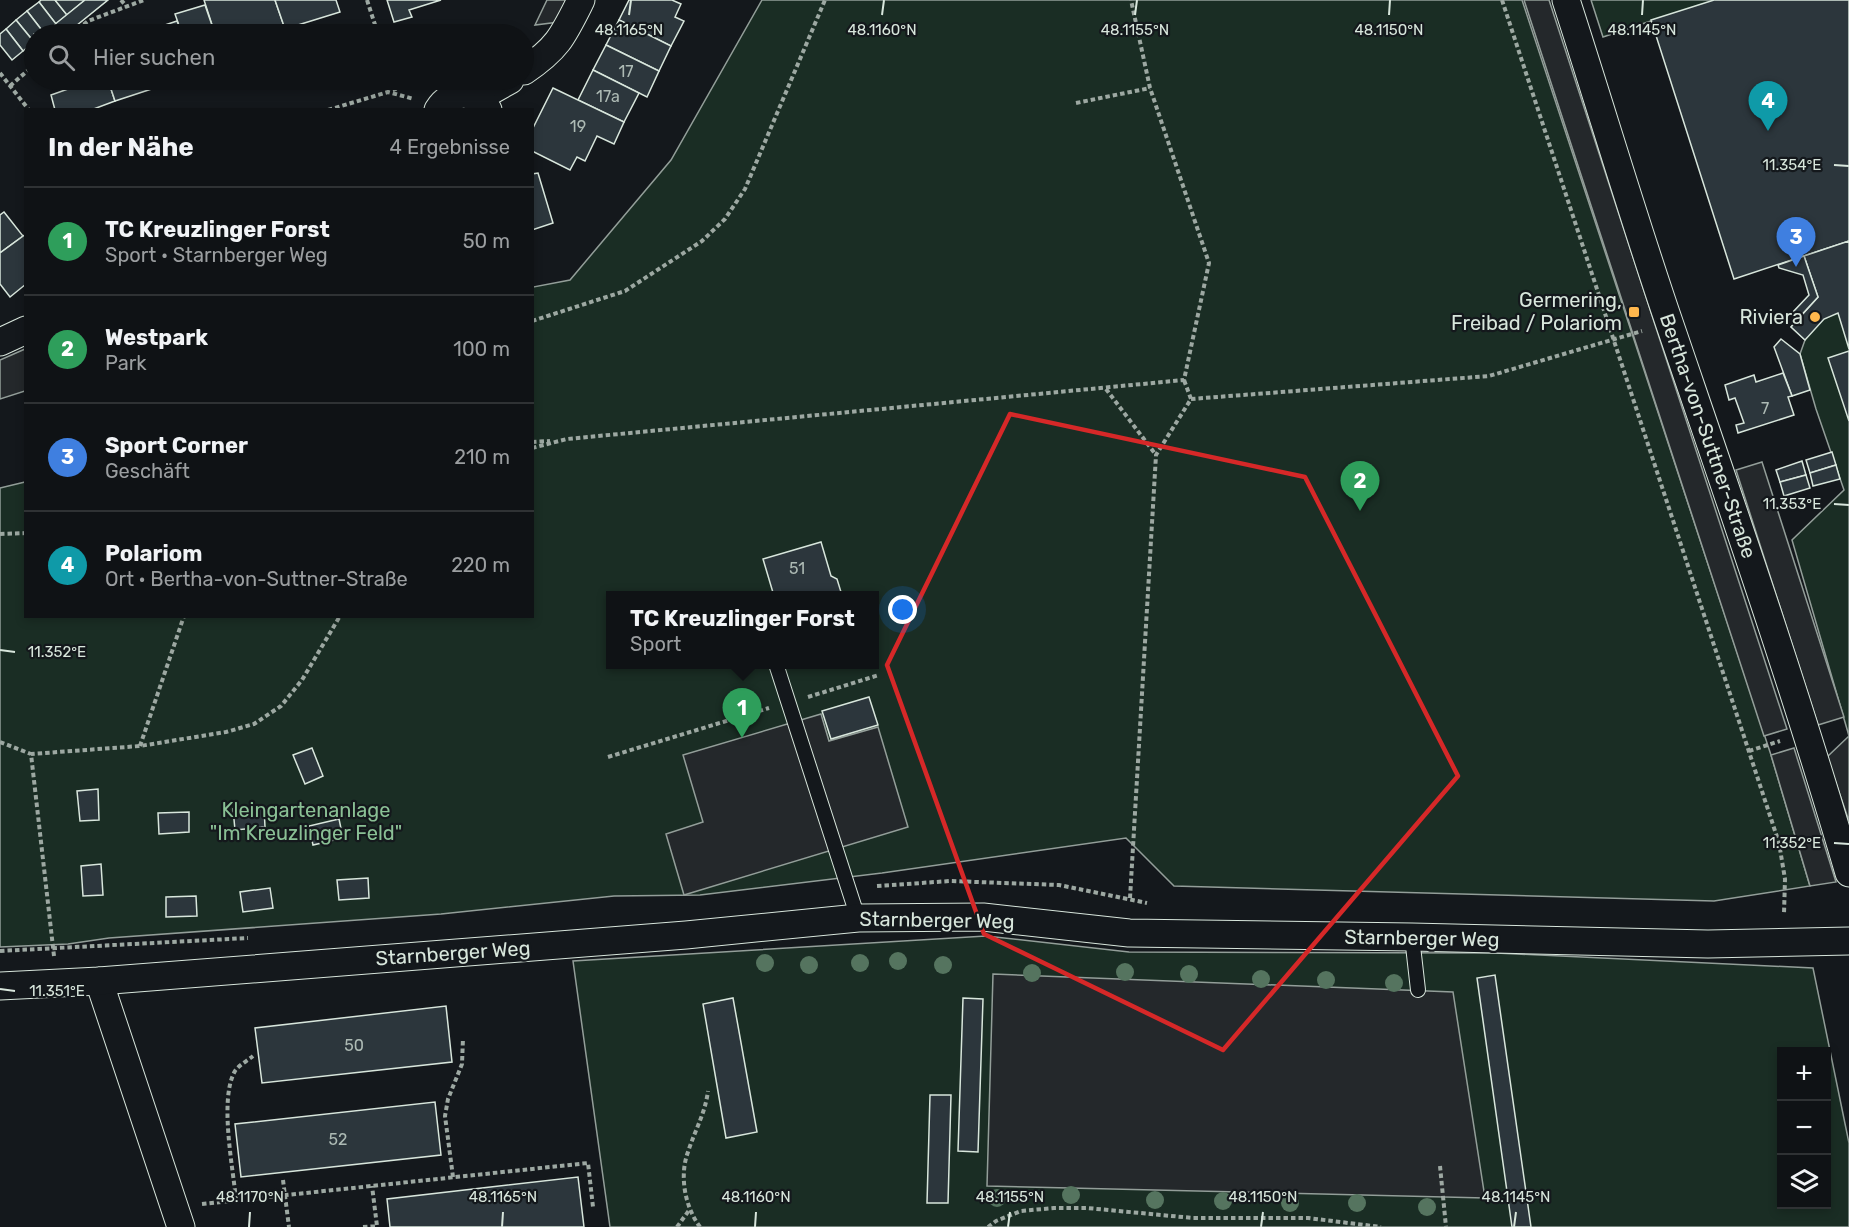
<!DOCTYPE html>
<html lang="de">
<meta charset="utf-8">
<style>
:root{--surface:#0f1215;--page:#1d2022;--text:#f1f3f6;--muted:#9b9ea0;--line:#2f3234;--accent:#ffb74d}
body{margin:0;font-family:Rubik,sans-serif;background:var(--page);color:var(--text)}
.controls{position:absolute;right:18px;bottom:18px;display:grid;overflow:hidden;border-radius:0px;box-shadow:0 3px 9px #0003}
.controls button{width:54px;height:54px;display:grid;place-items:center;padding:0;border:0;border-bottom:2px solid var(--line);background:var(--surface);color:var(--text);font:30px sans-serif}
.you{position:absolute;left:903px;top:610px;width:21px;height:21px;margin:-15px;border:4px solid #fff;border-radius:50%;background:#1a73e8;box-shadow:0 0 0 9px #1a73e833}
.badge{display:grid;place-items:center;width:39px;height:39px;border-radius:50%;background:var(--accent);color:#fff;font-size:20px;font-weight:700}
.pin{position:absolute;translate:-50% -50px;filter:drop-shadow(0 2px 3px #0008)}
.pin::after{content:'';position:absolute;top:32px;width:21px;height:18px;background:inherit;clip-path:polygon(0 0,100% 0,50% 100%)}
.popup{position:absolute;left:606px;top:591px;width:273px;height:78px;box-sizing:border-box;display:grid;place-content:center;border-radius:0px;background:var(--surface);filter:drop-shadow(0 2px 4px #0005);font-size:20px;white-space:nowrap;color:var(--muted)}
.popup b{font-size:22px;color:var(--text)}
.popup::after{content:'';position:absolute;left:50%;top:100%;margin-left:-12px;border:12px solid transparent;border-top-color:var(--surface)}
.list{margin:0;padding:0;list-style:none}
h2{display:flex;justify-content:space-between;align-items:center;height:78px;margin:0;padding:0 24px;font-size:26px}
h2 small{font-size:20px;font-weight:400;color:var(--muted)}
.list li{display:grid;grid-template-columns:39px 1fr auto;gap:18px;align-items:center;box-sizing:border-box;height:108px;padding:0 24px;border-top:2px solid var(--line)}
.list b{display:block;font-size:22px;white-space:nowrap}
.list p{margin:0;font-size:20px;white-space:nowrap;color:var(--muted)}
.list em{font-size:20px;font-style:normal;color:var(--muted)}
.icon{flex:none;width:33px;height:33px;fill:none;stroke:currentColor;stroke-width:2;stroke-linecap:round;stroke-linejoin:round}
.map{position:relative;flex:none;width:1849px;height:1227px;overflow:hidden}
.search{position:absolute;background:var(--surface);box-shadow:0 3px 9px #0003;left:24px;top:24px;width:510px;height:66px;display:flex;align-items:center;gap:15px;box-sizing:border-box;padding:0 21px;border-radius:33px;color:var(--muted);font-size:22px}
.panel{position:absolute;background:var(--surface);box-shadow:0 3px 9px #0003;left:24px;top:108px;width:510px;height:510px;border-radius:0px}
.map>svg:first-child{display:block}
.green{fill:#1a2d24;stroke:#939e99;stroke-width:1.5;fill-rule:evenodd}
.parking{fill:#24282b;stroke:#939e99;stroke-width:1.5}
.building{fill:#2c363c;stroke:#d8e6dc;stroke-width:1.5}
.lines{fill:none;stroke-linecap:round;stroke-linejoin:round}
.lane-casing{stroke:#d8e6dc;stroke-width:16}
.street-casing{stroke:#d8e6dc;stroke-width:29}
.path{stroke:#9da8a2;stroke-width:4;stroke-dasharray:4.5 3;stroke-linecap:butt}
.lane{stroke:#14181c;stroke-width:14}
.street{stroke:#14181c;stroke-width:27}
.tree{fill:#55745f}
.marked{fill:none;stroke:#d62828;stroke-width:4.5;stroke-linejoin:round}
.ticks{fill:none;stroke:#d8e6dc;stroke-width:2}
.poi-dot{fill:#ffb74d;stroke:#14181c;stroke-width:2}
.labels{text-anchor:middle;dominant-baseline:central;stroke-width:4.5;stroke-linejoin:round;paint-order:stroke}
.number-label{font-size:16px;fill:#adbab4}
.poi-label{font-size:20px;fill:#d8e6dc;stroke:#14181c;text-anchor:end}
.street-label{font-size:20px;fill:#d8e6dc;stroke:#14181c}
.park-label{font-size:20px;fill:#8ac095;stroke:#14181c}
.ticks-label{font-size:15px;text-anchor:middle;fill:#d8e6dc;stroke:#14181c;stroke-width:4.5;stroke-linejoin:round;paint-order:stroke}
</style>
<div class="map">
<svg width="1849" height="1227" viewBox="0 0 1849 1227">
<rect width="100%" height="100%" fill="#14181c"/>
<g class="green">
<path d="M762,0h760l249,755 39,131 -96,15 -540,-15 -48,-48 -244,35 -182,22 -86,1 -173,18 -332,24 -41,6 -68,3v-459l25,-6 1,134h506l1,-329 37,-7 101,-120zM610,596h264v68h-264z"/>
<path d="M1591,0h258v736l-57,-196 52,-50 -28,-81 -16,-55 5,-14 -14,-13 27,-30 -14,-41 -153,-235 -48,16z"/>
<path d="M986,936l143,16 367,1 317,15 36,175v84h-1239l-37,-266zM1782,1052h44v152h-44z"/>
</g>
<g class="parking">
<path d="M547,0h23l-11,22 -24,3z"/>
<path d="M1524,0h25l238,729 -23,7z"/>
<path d="M25,349v42l-25,8v-39z"/>
<path d="M1762,462l82,255 -26,8 -82,-255z"/>
<path d="M821,714l8,27 49,-14 30,100 -224,68 -18,-61 37,-12 -20,-67z"/>
<path d="M1849,736v85l-22,-64z"/>
<path d="M1794,748l42,134 -26,4 -39,-131z"/>
<path d="M993,974l460,18 32,206 -498,-12z"/>
</g>
<g class="building">
<path d="M41,0h14l12,15 -11,9 -17,-22z"/>
<path d="M55,0h30l-18,15z"/>
<path d="M85,0h23l-42,34h-4l-8,-9z"/>
<path d="M204,0h71l10,29 -17,5h-53z"/>
<path d="M275,0h61l4,12 -55,17z"/>
<path d="M387,0h54l-32,10 3,7 -18,5z"/>
<path d="M629,0h43l9,4 -6,13 9,4 -13,25 -52,-26z"/>
<path d="M1714,0h135v241l-115,38 -83,-259z"/>
<path d="M39,2l17,22 -12,9 -17,-22z"/>
<path d="M205,5l10,29h-33l-7,-20z"/>
<path d="M27,11l17,22 -10,1v8l-18,-22z"/>
<path d="M16,20l18,22 -11,9 -17,-22z"/>
<path d="M619,20l52,26 -12,25 -53,-26z"/>
<path d="M177,21l5,13h-64l21,-6 2,5z"/>
<path d="M6,29l17,22 -11,9 -12,-15v-11z"/>
<path d="M606,45l53,26 -12,26 -54,-27z"/>
<path d="M593,70l46,23 -15,29 -46,-22z"/>
<path d="M65,80h43l7,21 -24,9h-36l-4,-15 17,-6z"/>
<path d="M108,80h71l-64,21z"/>
<path d="M553,88l71,34 -10,22 -17,-8 -12,25 -8,-4 -7,13 -38,-19v-21z"/>
<path d="M538,173l15,50 -21,7v-56z"/>
<path d="M4,212l19,24 -23,17v-38z"/>
<path d="M26,234v50l-16,13 -10,-13v-31z"/>
<path d="M1849,241v108l-11,-36 -14,6 -19,21 -14,-13 27,-30 -14,-41z"/>
<path d="M1804,256l14,41 -22,24 -3,-9 16,-17 -6,-20 -24,-7 -1,-3z"/>
<path d="M1781,339l19,15 10,36 -18,6 -18,-49z"/>
<path d="M1849,351v70l-21,-63z"/>
<path d="M1783,373l9,23 -4,1 6,18 -56,18 -2,-8 8,-2 -9,-25 -6,2 -4,-15 29,-10 2,7z"/>
<path d="M1832,452l4,13 -26,8 -4,-13z"/>
<path d="M1802,461l4,14 -26,7 -4,-12z"/>
<path d="M1836,465l4,14 -27,7 -3,-13z"/>
<path d="M1806,475l4,13 -26,8 -4,-14z"/>
<path d="M821,542l10,34 6,3 4,13 -3,4h-64l-11,-37z"/>
<path d="M869,697l9,28 -47,14 -9,-28z"/>
<path d="M312,748l11,28 -18,8 -12,-29z"/>
<path d="M98,789l1,31 -19,1 -3,-30z"/>
<path d="M264,807l1,20 -30,3 -2,-21z"/>
<path d="M189,812v20l-30,2 -1,-21z"/>
<path d="M339,819l4,19 -30,7 -4,-19z"/>
<path d="M101,864l2,31 -20,1 -2,-30z"/>
<path d="M368,878l1,20 -30,2 -2,-20z"/>
<path d="M270,888l3,20 -30,4 -3,-20z"/>
<path d="M196,896l1,20 -31,1v-20z"/>
<path d="M1495,975l36,252h-19l-35,-249z"/>
<path d="M733,998l24,134 -31,6 -23,-134z"/>
<path d="M963,998l20,1 -5,153 -20,-1z"/>
<path d="M446,1006l6,56 -190,21 -7,-55z"/>
<path d="M930,1095h21l-3,108h-21z"/>
<path d="M435,1102l6,53 -200,22 -6,-53z"/>
<path d="M578,1177l6,50h-194l-3,-28z"/>
</g>
<g class="lines">
<g class="lane-casing">
<g id="lane">
<path d="M776,664l82,254"/>
<path d="M1412,937l6,53"/>
</g>
</g>
<g class="street-casing">
<g id="street">
<path d="M1566,0c35,108 67,217 104,325 62,182 125,363 179,548"/>
<path d="M524,71c34,-23 39,-35 57,-71"/>
<path d="M478,98l32,-18"/>
<path d="M438,110c12,-20 38,-22 50,0"/>
<path d="M0,342l26,-12"/>
<path d="M99,981l82,246"/>
<path d="M0,986l99,-5 587,-46 172,-17 125,-1 146,16 283,4 296,7 141,-3"/>
</g>
</g>
<g class="path">
<path d="M121,0l6,7"/>
<path d="M367,0l11,34"/>
<path d="M1502,0l277,843 6,36 -1,35"/>
<path d="M72,34l16,-13 56,-21"/>
<path d="M0,73l29,37"/>
<path d="M391,80l5,13"/>
<path d="M10,86l24,-21"/>
<path d="M1076,103l74,-15"/>
<path d="M328,110l60,-18 26,7"/>
<path d="M532,321l93,-30 77,-50 23,-22 20,-30 80,-189"/>
<path d="M1106,389l50,66"/>
<path d="M1191,399l298,-23 153,-45"/>
<path d="M532,442l18,-1"/>
<path d="M532,448l35,-9 617,-59 25,-117 -59,-175 -19,-88"/>
<path d="M0,534l26,-1"/>
<path d="M808,697l71,-22"/>
<path d="M0,742l31,12"/>
<path d="M140,746l44,-130"/>
<path d="M1749,751l31,-10"/>
<path d="M608,757l161,-49"/>
<path d="M877,886l73,-5 109,4 88,18"/>
<path d="M1130,898l26,-443 35,-56 -7,-19"/>
<path d="M0,951l248,-13"/>
<path d="M54,956l-23,-202 109,-8 86,-14 28,-8 27,-18 21,-26 38,-64"/>
<path d="M1440,1166l6,61"/>
<path d="M453,1177l-8,-61 3,-17 14,-35 1,-26"/>
<path d="M283,1180l6,47"/>
<path d="M236,1200c-3,-33 -17,-101 -1,-129 4,-6 12,-10 18,-15"/>
<path d="M202,1204l386,-41 5,44"/>
<path d="M363,1227l14,-1 -5,-40"/>
<path d="M677,1227l13,-18"/>
<path d="M700,1227c-15,-20 -21,-51 -12,-75 7,-22 17,-38 20,-61"/>
<path d="M988,1227l8,-6 25,-10 33,-3h33l106,10h115l73,9"/>
</g>
<use href="#lane" class="lane"/>
<use href="#street" class="street"/>
</g>
<g class="tree">
<circle cx="898" cy="961" r="9"/>
<circle cx="765" cy="963" r="9"/>
<circle cx="860" cy="963" r="9"/>
<circle cx="809" cy="965" r="9"/>
<circle cx="943" cy="965" r="9"/>
<circle cx="1125" cy="972" r="9"/>
<circle cx="1032" cy="973" r="9"/>
<circle cx="1189" cy="974" r="9"/>
<circle cx="1261" cy="979" r="9"/>
<circle cx="1326" cy="980" r="9"/>
<circle cx="1394" cy="983" r="9"/>
<circle cx="1071" cy="1195" r="9"/>
<circle cx="997" cy="1198" r="9"/>
<circle cx="1155" cy="1200" r="9"/>
<circle cx="1223" cy="1201" r="9"/>
<circle cx="1290" cy="1203" r="9"/>
<circle cx="1357" cy="1203" r="9"/>
<circle cx="1427" cy="1207" r="9"/>
</g>
<path class="marked" d="M1010,414l295,63 153,299 -235,274 -239,-116 -97,-269z"/>
<path class="ticks" d="M629,15l2,-15M882,15l2,-15M1135,15l2,-15M1389,15l1,-15M1642,15l1,-15M1834,165l15,1M1834,504l15,1M0,650l15,2M1834,843l15,1M0,989l15,2M249,1227l1,-15M502,1227l1,-15M755,1227l1,-15M1008,1227l2,-15M1261,1227l2,-15M1514,1227l2,-15"/>
<g class="poi-dot">
<rect x="1628" y="306" width="12" height="12" rx="3"/>
<circle cx="1815" cy="317" r="6"/>
</g>
<g class="labels">
<g class="number-label">
<text x="626" y="71">17</text>
<text x="608" y="96">17a</text>
<text x="578" y="126">19</text>
<text x="1765" y="408">7</text>
<text x="797" y="568">51</text>
<text x="354" y="1045">50</text>
<text x="338" y="1139">52</text>
</g>
<g class="poi-label">
<text x="1622" y="300">Germering,<tspan x="1622" dy="23">Freibad / Polariom</tspan></text>
<text x="1803" y="317">Riviera</text>
</g>
<g class="street-label">
<text transform="translate(1708 436) rotate(71)">Bertha-von-Suttner-Straße</text>
<text transform="translate(937 920) rotate(1)">Starnberger Weg</text>
<text transform="translate(1422 938) rotate(1)">Starnberger Weg</text>
<text transform="translate(453 953) rotate(-4)">Starnberger Weg</text>
</g>
<g class="park-label">
<text x="306" y="810">Kleingartenanlage<tspan x="306" dy="23">"Im Kreuzlinger Feld"</tspan></text>
</g>
</g>
<g class="ticks-label">
<text x="629" y="35">48.1165°N</text>
<text x="882" y="35">48.1160°N</text>
<text x="1135" y="35">48.1155°N</text>
<text x="1389" y="35">48.1150°N</text>
<text x="1642" y="35">48.1145°N</text>
<text x="1792" y="170">11.354°E</text>
<text x="1792" y="509">11.353°E</text>
<text x="57" y="657">11.352°E</text>
<text x="1792" y="848">11.352°E</text>
<text x="57" y="996">11.351°E</text>
<text x="250" y="1202">48.1170°N</text>
<text x="503" y="1202">48.1165°N</text>
<text x="756" y="1202">48.1160°N</text>
<text x="1010" y="1202">48.1155°N</text>
<text x="1263" y="1202">48.1150°N</text>
<text x="1516" y="1202">48.1145°N</text>
</g>
</svg>
<div class="controls">
<button>+</button>
<button>−</button>
<button><svg class="icon" aria-label="layers" viewBox="0 0 24 24"><path d="M12 4l9 5-9 5-9-5zM3 14l9 5 9-5"/></svg></button>
</div>
<div class="you"></div>
<div class="pin badge" style="left:742px;top:738px;background:#2e9e5b">1</div>
<div class="popup"><b>TC Kreuzlinger Forst</b>Sport</div>
<div class="pin badge" style="left:1360px;top:511px;background:#2e9e5b">2</div>
<div class="pin badge" style="left:1796px;top:267px;background:#3f7fe0">3</div>
<div class="pin badge" style="left:1768px;top:131px;background:#0f9aa8">4</div>
<div class="search"><svg class="icon" aria-label="search" viewBox="0 0 24 24"><circle cx="10" cy="10" r="6"/><path d="M15 15l6 6"/></svg>Hier suchen</div>
<section class="panel">
<h2>In der Nähe<small>4 Ergebnisse</small></h2>
<ul class="list">
<li><span class="badge" style="background:#2e9e5b">1</span><div><b>TC Kreuzlinger Forst</b><p>Sport · Starnberger Weg</p></div><em>50 m</em></li>
<li><span class="badge" style="background:#2e9e5b">2</span><div><b>Westpark</b><p>Park</p></div><em>100 m</em></li>
<li><span class="badge" style="background:#3f7fe0">3</span><div><b>Sport Corner</b><p>Geschäft</p></div><em>210 m</em></li>
<li><span class="badge" style="background:#0f9aa8">4</span><div><b>Polariom</b><p>Ort · Bertha-von-Suttner-Straße</p></div><em>220 m</em></li>
</ul>
</section>
</div>
